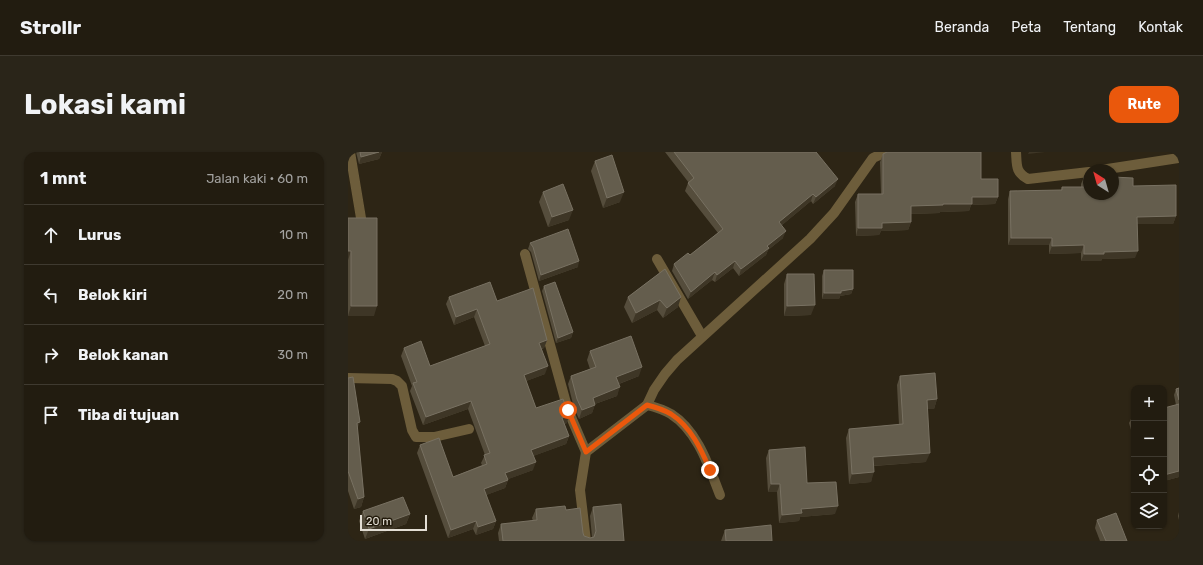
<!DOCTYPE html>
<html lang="id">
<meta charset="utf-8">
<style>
:root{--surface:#221c10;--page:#2a2519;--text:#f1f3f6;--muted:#a2a19f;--line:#3f3a30;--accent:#ea580c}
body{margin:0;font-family:Rubik,sans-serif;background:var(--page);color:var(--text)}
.controls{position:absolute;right:12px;bottom:12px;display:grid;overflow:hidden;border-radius:8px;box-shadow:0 1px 3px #0004}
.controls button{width:36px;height:36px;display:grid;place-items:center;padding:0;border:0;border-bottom:1px solid var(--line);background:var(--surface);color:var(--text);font:20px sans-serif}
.compass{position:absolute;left:735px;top:12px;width:36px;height:36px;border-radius:50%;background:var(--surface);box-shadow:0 1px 3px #0004;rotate:323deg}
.scale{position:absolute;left:12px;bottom:10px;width:67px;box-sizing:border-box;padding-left:4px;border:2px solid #e3ded4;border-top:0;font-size:11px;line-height:14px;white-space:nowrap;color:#e3ded4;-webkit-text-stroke:3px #231b0c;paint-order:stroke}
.stop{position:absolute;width:12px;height:12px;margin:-9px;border:3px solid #ea580c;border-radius:50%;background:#fff}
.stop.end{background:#ea580c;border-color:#fff;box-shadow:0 1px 4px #0008}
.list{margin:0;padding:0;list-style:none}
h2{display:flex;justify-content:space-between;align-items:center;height:52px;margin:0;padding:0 16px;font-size:17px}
h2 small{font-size:13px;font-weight:400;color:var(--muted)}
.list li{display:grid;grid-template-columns:26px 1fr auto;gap:12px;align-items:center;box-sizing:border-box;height:60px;padding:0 16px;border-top:1px solid var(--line)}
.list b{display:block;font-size:15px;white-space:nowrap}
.list em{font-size:13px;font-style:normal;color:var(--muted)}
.icon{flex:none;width:22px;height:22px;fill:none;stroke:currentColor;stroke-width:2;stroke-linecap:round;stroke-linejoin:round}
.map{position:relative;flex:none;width:831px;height:389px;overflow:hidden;border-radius:12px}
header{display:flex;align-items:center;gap:24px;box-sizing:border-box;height:56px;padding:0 20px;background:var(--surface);border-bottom:1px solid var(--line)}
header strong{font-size:19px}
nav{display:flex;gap:22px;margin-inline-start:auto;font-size:14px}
.intro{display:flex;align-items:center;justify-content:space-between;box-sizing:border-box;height:96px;padding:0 24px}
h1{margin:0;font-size:28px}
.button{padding:10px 18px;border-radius:12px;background:var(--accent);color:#fff;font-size:14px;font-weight:700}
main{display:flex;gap:24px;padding:0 24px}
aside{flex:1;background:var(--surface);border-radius:12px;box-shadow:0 1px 3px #0004}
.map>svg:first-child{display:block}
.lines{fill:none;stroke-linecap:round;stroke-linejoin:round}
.street{stroke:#6d5d3b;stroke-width:10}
.wall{fill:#554d3c}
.shaded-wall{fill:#3e3626}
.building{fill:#645d4d;stroke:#787162}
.route{stroke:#ea580c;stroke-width:5}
</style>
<header>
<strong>Strollr</strong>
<nav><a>Beranda</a><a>Peta</a><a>Tentang</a><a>Kontak</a></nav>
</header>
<div class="intro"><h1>Lokasi kami</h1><a class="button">Rute</a></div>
<main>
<aside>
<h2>1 mnt<small>Jalan kaki · 60 m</small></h2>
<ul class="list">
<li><svg class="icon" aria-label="ahead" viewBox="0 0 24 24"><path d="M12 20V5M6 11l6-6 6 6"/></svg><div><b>Lurus</b></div><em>10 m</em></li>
<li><svg class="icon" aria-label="left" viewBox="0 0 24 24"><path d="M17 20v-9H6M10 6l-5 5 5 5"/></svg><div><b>Belok kiri</b></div><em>20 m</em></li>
<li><svg class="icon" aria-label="right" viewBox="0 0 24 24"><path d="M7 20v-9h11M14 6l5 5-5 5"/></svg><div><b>Belok kanan</b></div><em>30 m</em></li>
<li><svg class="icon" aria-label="arrive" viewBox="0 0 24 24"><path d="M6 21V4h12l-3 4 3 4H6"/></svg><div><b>Tiba di tujuan</b></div></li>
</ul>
</aside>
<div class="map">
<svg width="831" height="389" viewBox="0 0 831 389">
<rect width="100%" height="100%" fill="#2d2515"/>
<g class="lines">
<g class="street">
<path d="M2,0l11,66"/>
<path d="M668,0c1,13 -1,20 12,27l61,-7"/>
<path d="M753,18l78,-12"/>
<path d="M177,102l43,156 18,42"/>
<path d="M309,107l45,77"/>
<path d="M0,226l44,1 5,2 5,5 10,44 4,7h18l35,-8"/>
<path d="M299,253c8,2 17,5 24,9 27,17 38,53 49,81"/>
<path d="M238,389l-6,-51 6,-38 61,-47 7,-15 11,-16 12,-14 133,-121 24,-26 39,-55 13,-6"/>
</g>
</g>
<g class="wall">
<path d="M8,0h26l-3,7 -20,5z"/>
<path d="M317,0h151l19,34 -22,18 -2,-3 -29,24 1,13 -15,12 -2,5 -27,21 -6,-8 -18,14 -3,-2 -24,19 -16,-28 2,-7 16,-9 28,-22 -33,-42 3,-8h1z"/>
<path d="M535,2l98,25 17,18 -3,7 -24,1 -2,6 -29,1v1l-29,1v8l-3,8 -27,1 -2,4 -23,1 -1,-34 3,-8h23l-1,-32z"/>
<path d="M247,9l25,41 -17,6 -12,-37z"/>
<path d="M736,25l49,9 43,30 -3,8h-36l-2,34 -33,1 -1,2h-20v-8l-32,1v-9h-41v-46l2,-8 51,-1 1,-3h19v-3z"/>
<path d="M195,40l26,28 -21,7 -9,-25z"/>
<path d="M0,66l26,98h-26z"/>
<path d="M182,91l48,24 -39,14 -8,-29 -3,-3z"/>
<path d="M317,117l13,38 -15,11 -6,-8 -25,13 -8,-16 4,-10z"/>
<path d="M476,118l29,19 -2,5 -11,2 -1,3h-17v-23z"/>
<path d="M439,122l24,41 -27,1v-32z"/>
<path d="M196,134l29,46 -2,6 -15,5 -14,-52z"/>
<path d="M101,145l48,4 50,39 -3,8 -2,1 3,25 -19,7 10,27 31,15 -3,1 5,12 -3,8 -33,12v14l-25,9v1l-3,8 -19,7 10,26 -3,8 -17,6 -3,-6 -25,9 -31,-85 3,-8 33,32 29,-12 -1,-2 4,-8 -17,-46 -45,16 -13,-34 2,-5 -11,-30 3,-8 26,18 55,-20 -11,-29 -20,8 -8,-21z"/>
<path d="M242,199l49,25 -20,8 -2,12 -22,8 -3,9 -13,6 -5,-11 -6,-24 3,-8 19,-7 -3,-9z"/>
<path d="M552,224l37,23 -3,10h-7l-1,53 -52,4 -3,16 -22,2 -3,-46 3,-9 50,-4 -2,-40z"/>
<path d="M0,226l9,51 7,68 -3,10 -7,2 -6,-18z"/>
<path d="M831,236v89l-15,4v-73l12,-3 -2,-10 2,-6z"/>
<path d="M786,264v24l-5,-17 3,-6z"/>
<path d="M421,298l38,33 28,31 -35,3 -1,4 -20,2 -2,-31h-9l-2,-34z"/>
<path d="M245,355l31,34h-125l-1,-8 3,-9 32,-3 -1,-3 4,-9 30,1 17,23 1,3 6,2 2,-1 -2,-21z"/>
<path d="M15,359l47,3 -4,10 -41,15 -6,-18z"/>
<path d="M831,360v8l-1,-4z"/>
<path d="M749,368l30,21h-27l-5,-13z"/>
<path d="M377,378l47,11h-51z"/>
</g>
<g class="shaded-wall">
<path d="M31,0h3l-3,7 -20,5 2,-7z"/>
<path d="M681,0h16l-17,2z"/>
<path d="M490,27l-3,7 -22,18 3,-7z"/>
<path d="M276,40l-4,10 -17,6 4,-10z"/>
<path d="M465,42l-2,7 -35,29 3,-8z"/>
<path d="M624,45h26l-3,7 -24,1 -2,6 -29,1v1l-32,1 3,-8 32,-2z"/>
<path d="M225,58l-4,10 -21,7 4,-10z"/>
<path d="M828,64l-3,8h-38l2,-7z"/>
<path d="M563,70l-3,8 -27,1 -2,4 -23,1 2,-8 24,-5z"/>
<path d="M438,79l-3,7 -15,12 -2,5 -27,21 2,-7 26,-23z"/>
<path d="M663,86h41l-3,7h-41z"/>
<path d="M736,93l-3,8 -32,1 3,-8z"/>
<path d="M0,99h3l-3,9z"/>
<path d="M790,99l-3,7 -33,1 -1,2h-20l3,-7 20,-2z"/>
<path d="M231,109l-1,6 -39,14 2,-6z"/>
<path d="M387,109l-2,7 -18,14 2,-7z"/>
<path d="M367,120l-3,8 -24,19 3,-7z"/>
<path d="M505,137l-2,5 -11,2 -1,3h-17l2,-6z"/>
<path d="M333,145l-3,10 -15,11 4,-10z"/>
<path d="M312,148l-3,10 -25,13 4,-10z"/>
<path d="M467,153l-4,10 -27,1 3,-10z"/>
<path d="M3,154h26l-3,10h-26z"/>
<path d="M129,157l-3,8 -20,8 2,-8z"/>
<path d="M225,180l-2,6 -15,5 2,-5z"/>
<path d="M199,188l-3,8 -8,2 3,-7z"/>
<path d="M200,214l-3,8 -24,9 3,-8z"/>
<path d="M294,215l-3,9 -26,10 3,-9z"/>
<path d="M272,235l-3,9 -28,10 4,-8z"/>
<path d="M589,247l-3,10h-11l4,-9z"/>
<path d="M123,249l-3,8 -45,16 3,-8z"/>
<path d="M247,253l-3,8 -13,6 3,-9z"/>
<path d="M221,263l-2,8 -8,3 3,-8z"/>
<path d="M12,270l-4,10 1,-9z"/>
<path d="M221,284l-3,8 -38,14 3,-8z"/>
<path d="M582,301l-4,9 -56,4 3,-9z"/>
<path d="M188,310l-3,8 -30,11 2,-8z"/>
<path d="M831,319v6l-15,4v-6z"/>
<path d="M526,320l-3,10 -22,2 3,-10z"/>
<path d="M160,328l-3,8 -24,9 3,-8z"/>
<path d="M423,332h9l-3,8h-9z"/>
<path d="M16,345l-3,10 -7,2 4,-10z"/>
<path d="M490,354l-3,8 -35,3 -1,4 -20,2 3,-8 19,-6z"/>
<path d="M62,362l-4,10 -41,15 4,-10z"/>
<path d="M128,369l-3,8 -25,9 3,-8z"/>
<path d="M148,369l-3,8 -17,6 2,-8z"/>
</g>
<g class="building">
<path d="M12,0h19l-18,5z"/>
<path d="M326,0h142l22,27 -22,18 -3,-3 -34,28 7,9 -19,15 2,2 -28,21 -6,-8 -18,14 -2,-3 -24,20 -17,-28 14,-11 2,2 33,-26 -35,-46 6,-5z"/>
<path d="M539,0h94v27h17v18h-26v7h-29v1l-32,1v16l-29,1v5h-24v-34h25v-40z"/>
<path d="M264,3l12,37 -17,6 -12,-37z"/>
<path d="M736,25h5v17h24v-17l20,1v8l43,-1v31l-39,1 1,34 -34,1v2h-20v-9l-32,1v-8h-41l-1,-47 52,-1v-3h22z"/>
<path d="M215,32l10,26 -21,7 -9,-25z"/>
<path d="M0,66h29v88h-26v-55h-3z"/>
<path d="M220,77l11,32 -38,14 -8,-28 -3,-4z"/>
<path d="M317,117l16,28 -14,11 -7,-8 -24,13 -8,-16z"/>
<path d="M476,118h29v19l-12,2v2h-17z"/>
<path d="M439,122h27l1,31 -28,1z"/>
<path d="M142,130l7,19 36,-13 14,52 -8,3 9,23 -24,9 12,33 27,-9 6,16 -7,3 7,18 -38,14 5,12 -31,11 3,7 -24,9 12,32 -18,6 -2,-6 -25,9 -31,-85 19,-7 14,39 34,-13 -3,-9 6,-2 -19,-52 -45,16 -13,-34 4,-1 -13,-34 17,-7 9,25 60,-22 -13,-35 -21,8 -7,-20z"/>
<path d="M207,130l18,50 -15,6 -14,-52z"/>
<path d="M283,184l11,31 -26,10 4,10 -27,11 2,7 -13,5 -5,-11 -6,-23 25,-9 -6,-16z"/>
<path d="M587,221l2,26 -10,1 3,53 -57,4 1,15 -22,2 -3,-45 54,-5 -3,-48z"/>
<path d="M5,225l7,45 -3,1 7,74 -6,2 -10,-28v-93z"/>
<path d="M831,236v12l-3,-11z"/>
<path d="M831,252v67l-15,4v-67z"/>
<path d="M786,264v8l-2,-7z"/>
<path d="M457,295l2,36 29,-1 2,24 -37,3 1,4 -20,2 -2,-31h-9l-2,-34z"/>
<path d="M55,345l7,17 -41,15 -6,-18z"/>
<path d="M273,352l3,37h-121l-2,-17 36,-4 -1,-11 29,-3 1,4 14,-2 3,25 1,3 6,2 4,-1 2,-6 -3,-24z"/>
<path d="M768,361l11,28h-21l-9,-21z"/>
<path d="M423,373l1,16h-46l-1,-11z"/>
</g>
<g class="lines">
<path class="route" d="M220,258l18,42 61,-47c8,2 17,5 24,9 20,13 30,35 39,56"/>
</g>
</svg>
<div class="controls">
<button>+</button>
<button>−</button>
<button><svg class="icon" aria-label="locate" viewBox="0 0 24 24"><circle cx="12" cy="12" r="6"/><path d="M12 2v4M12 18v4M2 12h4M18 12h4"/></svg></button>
<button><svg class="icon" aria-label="layers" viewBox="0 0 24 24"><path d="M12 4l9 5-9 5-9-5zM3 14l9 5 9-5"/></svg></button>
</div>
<svg class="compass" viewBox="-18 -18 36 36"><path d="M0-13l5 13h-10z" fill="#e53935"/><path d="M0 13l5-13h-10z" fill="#a2a19f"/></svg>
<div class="scale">20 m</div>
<div class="stop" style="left:220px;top:258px"></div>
<div class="stop end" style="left:362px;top:318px"></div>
</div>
</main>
